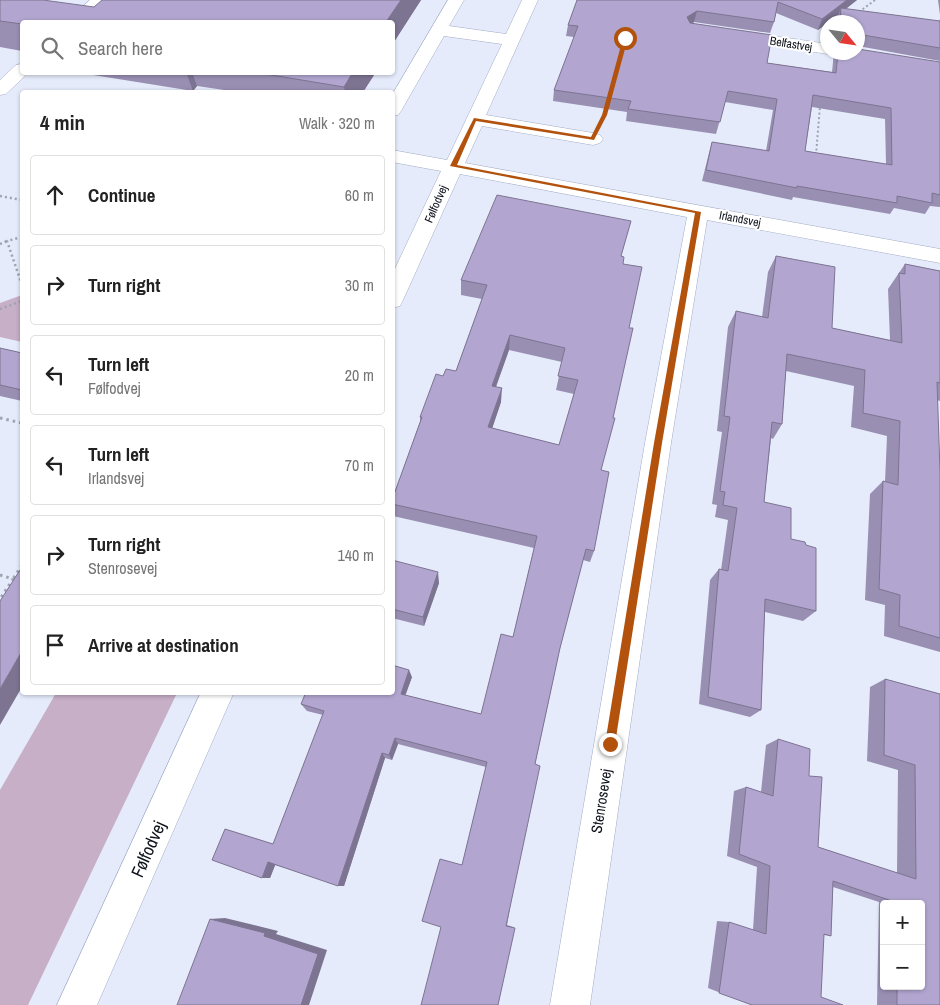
<!DOCTYPE html>
<meta charset="utf-8">
<style>
:root{--surface:#fff;--page:#f2f2f2;--text:#222;--muted:#767676;--line:#e0e0e0}
body{margin:0;font-family:"Archivo Narrow",sans-serif;background:var(--page);color:var(--text)}
.controls{position:absolute;right:15px;bottom:15px;display:grid;overflow:hidden;border-radius:5px;box-shadow:0 1px 4px #0004}
.controls button{width:45px;height:45px;display:grid;place-items:center;padding:0;border:0;border-bottom:1px solid var(--line);background:var(--surface);color:var(--text);font:25px sans-serif}
.compass{position:absolute;left:820px;top:15px;width:45px;height:45px;border-radius:50%;background:var(--surface);box-shadow:0 1px 4px #0004;rotate:119deg}
.stop{position:absolute;width:15px;height:15px;margin:-11px;border:4px solid #b2520d;border-radius:50%;background:#fff}
.stop.end{background:#b2520d;border-color:#fff;box-shadow:0 1px 5px #0008}
.list{margin:0;padding:0;list-style:none}
h2{display:flex;justify-content:space-between;align-items:center;height:65px;margin:0;padding:0 20px;font-size:21px}
h2 small{font-size:16px;font-weight:400;color:var(--muted)}
.list li{display:grid;grid-template-columns:32px 1fr auto;gap:15px;align-items:center;box-sizing:border-box;height:80px;margin:0 10px 10px;padding:0 10px;border:1px solid var(--line);border-radius:5px}
.list b{display:block;font-size:19px;white-space:nowrap}
.list p{margin:0;font-size:16px;white-space:nowrap;color:var(--muted)}
.list em{font-size:16px;font-style:normal;color:var(--muted)}
.icon{flex:none;width:28px;height:28px;fill:none;stroke:currentColor;stroke-width:2;stroke-linecap:round;stroke-linejoin:round}
.map{position:relative;flex:none;width:940px;height:1005px;overflow:hidden}
.search{position:absolute;background:var(--surface);box-shadow:0 1px 4px #0004;left:20px;top:20px;width:375px;height:55px;display:flex;align-items:center;gap:12px;box-sizing:border-box;padding:0 18px;border-radius:5px;color:var(--muted);font-size:19px}
.panel{position:absolute;background:var(--surface);box-shadow:0 1px 4px #0004;left:20px;top:90px;width:375px;height:605px;border-radius:5px}
.map>svg:first-child{display:block}
.green{fill:#c7afc7}
.lines{fill:none;stroke-linecap:round;stroke-linejoin:round}
.minor-casing{stroke:#a3acc5;stroke-width:1}
.path-far2{stroke:#9ea3b0;stroke-width:2;stroke-dasharray:2 2.5;stroke-linecap:butt}
.path-far1{stroke:#9ea3b0;stroke-width:2.5;stroke-dasharray:2 3;stroke-linecap:butt}
.path{stroke:#9ea3b0;stroke-width:3;stroke-dasharray:2.5 4;stroke-linecap:butt}
.minor{fill:#fff;fill-rule:evenodd}
.wall{fill:#998fb3;fill-rule:evenodd}
.shaded-wall{fill:#7d7492}
.building{fill:#b2a6d0;stroke:#7d7492;fill-rule:evenodd}
.route{fill:#b2520d}
.labels{text-anchor:middle;dominant-baseline:central;stroke-width:4;stroke-linejoin:round;paint-order:stroke}
.far-street-label{font-size:12px;fill:#0f121b;stroke:#fff}
.street-label{font-size:15px;fill:#0f121b;stroke:#fff}
.near-street-label{font-size:18px;fill:#0f121b;stroke:#fff}
</style>
<div class="map">
<svg width="940" height="1005" viewBox="0 0 940 1005">
<rect width="100%" height="100%" fill="#e5ebfa"/>
<g class="green">
<path d="M22,295v47l-22,-5v-34z"/>
<path d="M56,693h121l-149,312h-28v-215z"/>
</g>
<g class="lines">
<g class="minor-casing">
<g id="minor">
<path d="M90,0h17l-24,22h-17z"/>
<path d="M448,0h16l-15,26 57,8 16,-34h16l-52,115 107,18 7,2 3,4 -3,4 -7,2 -111,-19 -17,37 475,86v14l-233,-43 -36,223 -81,562h-40l95,-562 42,-226 -227,-43 -57,126 -3,6 -8,2v-33l49,-104 -49,-9v-12l55,10 55,-116 -58,-8 -43,75 -3,4 -6,1v-21z"/>
<path d="M733,30l95,14v8h6l-6,2 -101,-15 -2,-4 2,-4z"/>
<path d="M22,64v8l6,1 -22,21 -6,1v-15l16,-15z"/>
<path d="M201,692h33l-137,313h-40z"/>
</g>
</g>
<g class="path-far2">
<path d="M859,12l16,-12"/>
<path d="M603,118l4,-13"/>
<path d="M816,155l4,-49"/>
</g>
<g class="path-far1">
<path d="M0,196l22,4"/>
<path d="M22,237l-15,4 15,44"/>
<path d="M0,244l7,-3"/>
<path d="M0,309l22,-8"/>
</g>
<g class="path">
<path d="M0,418l22,5"/>
<path d="M22,565l-9,14 9,3"/>
<path d="M0,575l13,4 -13,20"/>
</g>
<use href="#minor" class="minor"/>
</g>
<g class="wall">
<path d="M0,0l94,7 327,-7 -29,45v-23h-370v29l-22,-4z"/>
<path d="M577,0h280l-11,9 93,12 1,-2v42l-82,-15v2v-26h-22v-3l2,-4 -20,15 -42,-17 -2,9 -4,11 -76,-11 -1,1 74,40 65,9 2,-20h24l82,10v145l-10,-1 -5,8 -31,-6 -4,6 -97,-17 -1,3 -90,-19 7,-28 3,-11 54,9 7,-41 -48,-8 -9,32 -90,-13 1,-9 -74,-11 1,-11 20,-53 -8,-1 2,-11zM812,107l73,12 1,45 -81,-13z"/>
<path d="M938,0h2v15z"/>
<path d="M86,72h290l-13,20h-125l-41,-6 -4,5 -106,-17z"/>
<path d="M631,221l-10,35 2,8 6,64 -28,142 -7,81 -4,11 -7,-2 -23,88 -25,116 -28,161 6,2 -15,78 -36,-140 24,-98 -88,-23 -6,16 -7,-2 -41,128 -69,-21 -5,13 -45,-49 48,15 50,-129 -16,-4 -6,-7 111,-27 -7,18 76,19 32,-77 21,-89 -141,-32 -1,-4v-12l28,-78v-5l23,-41 13,-5 26,-72 -21,-4v-15zM509,350l53,12 -6,28 18,4 -15,51 -67,-17 9,-26 -5,-15z"/>
<path d="M776,256l56,72 58,12 -2,-51 17,-25 35,7v130l-3,-1 3,71v181l-56,-16 1,-31 -20,-5 5,-106 13,-13 2,1 2,-46 -36,-9 3,-41 -68,-15 -4,53 -9,15 -2,-1 -7,64 27,37 25,72 -13,10 -38,-9 -4,98 -11,7 -51,-13 11,-124 9,-11 2,1 7,-50 -13,-3 2,-12 -5,-1 10,-72 -5,-1 11,-104 8,-16 26,6 6,-45z"/>
<path d="M0,348l22,5v48l-22,-5z"/>
<path d="M392,560l47,23 -15,43 -32,-8z"/>
<path d="M885,679l55,15v311h-63l2,-103 -46,-15 -2,49 -7,-1 -72,70 -44,-17 9,-67 12,1 24,8 4,-63 -30,-11 7,-65 12,-4 15,5 5,-47 12,-6 31,37 9,71 79,26 1,-103 -31,-9 3,-74zM884,904h37v82h-37z"/>
</g>
<g class="shaded-wall">
<path d="M401,0h20l-29,45v-23h-6z"/>
<path d="M847,0h10l-17,13 1,-5 -3,7 -20,15 4,-11z"/>
<path d="M697,11l-3,11 -10,6 3,-11z"/>
<path d="M186,72h6l5,14 -4,5z"/>
<path d="M353,72h23l-13,20h-18l-1,-5z"/>
<path d="M510,335l-1,15 -18,50 1,-14z"/>
<path d="M502,388l-1,14 -13,39v-14z"/>
<path d="M438,572l1,11 -15,43 -1,-9z"/>
<path d="M22,651v36l-22,38v-36z"/>
<path d="M409,670l3,7 -9,25 -2,-8z"/>
<path d="M395,738l3,6 -6,16 -3,-5z"/>
<path d="M382,753l3,5 -41,128h-6z"/>
<path d="M268,862l8,1 -6,15h-8z"/>
<path d="M225,918l53,13 -2,3 51,16 -18,55h-8l-91,-86z"/>
</g>
<g class="building">
<path d="M0,0h43l51,7 8,-7h299l-15,22h-364v2l-22,-3z"/>
<path d="M577,0h270l-25,19 -44,-17 -4,20 -77,-11 -10,6 3,6 82,12 -5,28 69,10 2,-21h20v-3l82,13v133l-8,-2v10l-35,-7v7l-100,-17v2l-91,-18 6,-28 57,9 8,-52 -49,-8 -8,31 -92,-13 3,-8 -77,-11 24,-64 -10,-1zM813,95l78,13 1,57 -87,-14z"/>
<path d="M841,8l99,13v27l-77,-13 -2,4h-3v-17h-18z"/>
<path d="M253,72h100l-9,15z"/>
<path d="M497,195l134,26 -10,35 3,1 -1,7 19,3 -13,61h4l-20,90h2l-14,52 8,2 -15,79 -8,-2 -26,99 -25,116 5,2 -34,160 9,2 -17,77h-77l20,-78 -19,-6 18,-62 22,6 25,-103 -92,-24 -6,17 -7,-2 -44,133 -70,-24 -6,16 -50,-18 13,-31 48,15 51,-133 -23,-7 5,-12h86v-27l17,5 -8,24 80,20 20,-80 12,3 24,-101 -145,-32v-4l30,-83h-2l16,-43 7,2 3,-7 10,2 31,-86 -26,-5zM510,335l55,13 -7,28 20,4 -19,65 -71,-18 14,-39 -10,-2z"/>
<path d="M776,256l59,11 -3,61 70,15 -3,-70 6,1v-10l35,7v112l-3,-1 3,89v167l-41,-12 1,-31 -21,-6 4,-108 15,4 2,-64 -37,-8 2,-43 -78,-16 -5,70 -10,-2 -8,80 27,6v31l14,3 1,3 10,3v63l-51,-12 -4,111 -53,-13 11,-128 9,2 9,-63 -14,-3 2,-13 -5,-1 10,-74 -6,-1 12,-105 32,7z"/>
<path d="M0,348l22,5v37l-22,-5z"/>
<path d="M392,560l46,12 -15,45 -31,-8z"/>
<path d="M22,567v84l-22,38v-88z"/>
<path d="M885,679l55,15v311h-43v-19h24v-82h-23v-1l-65,-22 -2,55 -7,-2 -3,63 22,8h-91l-33,-12 10,-71 37,12 4,-68 -31,-12 7,-67 27,9 5,-57 32,10 -1,27 13,1 -4,70 98,32 -1,-114 -31,-10z"/>
<path d="M210,919l55,14 -1,3 54,18 -17,51h-124z"/>
</g>
<path class="route" d="M625,37l3,1 -21,77 -13,25 -118,-19 -19,44 244,47 -39,231 -47,301 -5,5 -5,-5 49,-301 41,-230 -245,-47 24,-48 117,19 11,-22 21,-77z"/>
<g class="labels">
<g class="far-street-label">
<text transform="translate(791 44) rotate(9)">Belfastvej</text>
<text transform="translate(436 204) rotate(-66)">Følfodvej</text>
<text transform="translate(740 219) rotate(11)">Irlandsvej</text>
</g>
<g class="street-label">
<text transform="translate(601 801) rotate(-81)">Stenrosevej</text>
</g>
<g class="near-street-label">
<text transform="translate(148 849) rotate(-66)">Følfodvej</text>
</g>
</g>
</svg>
<div class="controls">
<button>+</button>
<button>−</button>
</div>
<svg class="compass" viewBox="-18 -18 36 36"><path d="M0-13l5 13h-10z" fill="#e53935"/><path d="M0 13l5-13h-10z" fill="#767676"/></svg>
<div class="stop" style="left:625px;top:38px"></div>
<div class="stop end" style="left:610px;top:744px"></div>
<div class="search"><svg class="icon" aria-label="search" viewBox="0 0 24 24"><circle cx="10" cy="10" r="6"/><path d="M15 15l6 6"/></svg>Search here</div>
<section class="panel">
<h2>4 min<small>Walk · 320 m</small></h2>
<ul class="list">
<li><svg class="icon" aria-label="ahead" viewBox="0 0 24 24"><path d="M12 20V5M6 11l6-6 6 6"/></svg><div><b>Continue</b></div><em>60 m</em></li>
<li><svg class="icon" aria-label="right" viewBox="0 0 24 24"><path d="M7 20v-9h11M14 6l5 5-5 5"/></svg><div><b>Turn right</b></div><em>30 m</em></li>
<li><svg class="icon" aria-label="left" viewBox="0 0 24 24"><path d="M17 20v-9H6M10 6l-5 5 5 5"/></svg><div><b>Turn left</b><p>Følfodvej</p></div><em>20 m</em></li>
<li><svg class="icon" aria-label="left" viewBox="0 0 24 24"><path d="M17 20v-9H6M10 6l-5 5 5 5"/></svg><div><b>Turn left</b><p>Irlandsvej</p></div><em>70 m</em></li>
<li><svg class="icon" aria-label="right" viewBox="0 0 24 24"><path d="M7 20v-9h11M14 6l5 5-5 5"/></svg><div><b>Turn right</b><p>Stenrosevej</p></div><em>140 m</em></li>
<li><svg class="icon" aria-label="arrive" viewBox="0 0 24 24"><path d="M6 21V4h12l-3 4 3 4H6"/></svg><div><b>Arrive at destination</b></div></li>
</ul>
</section>
</div>
